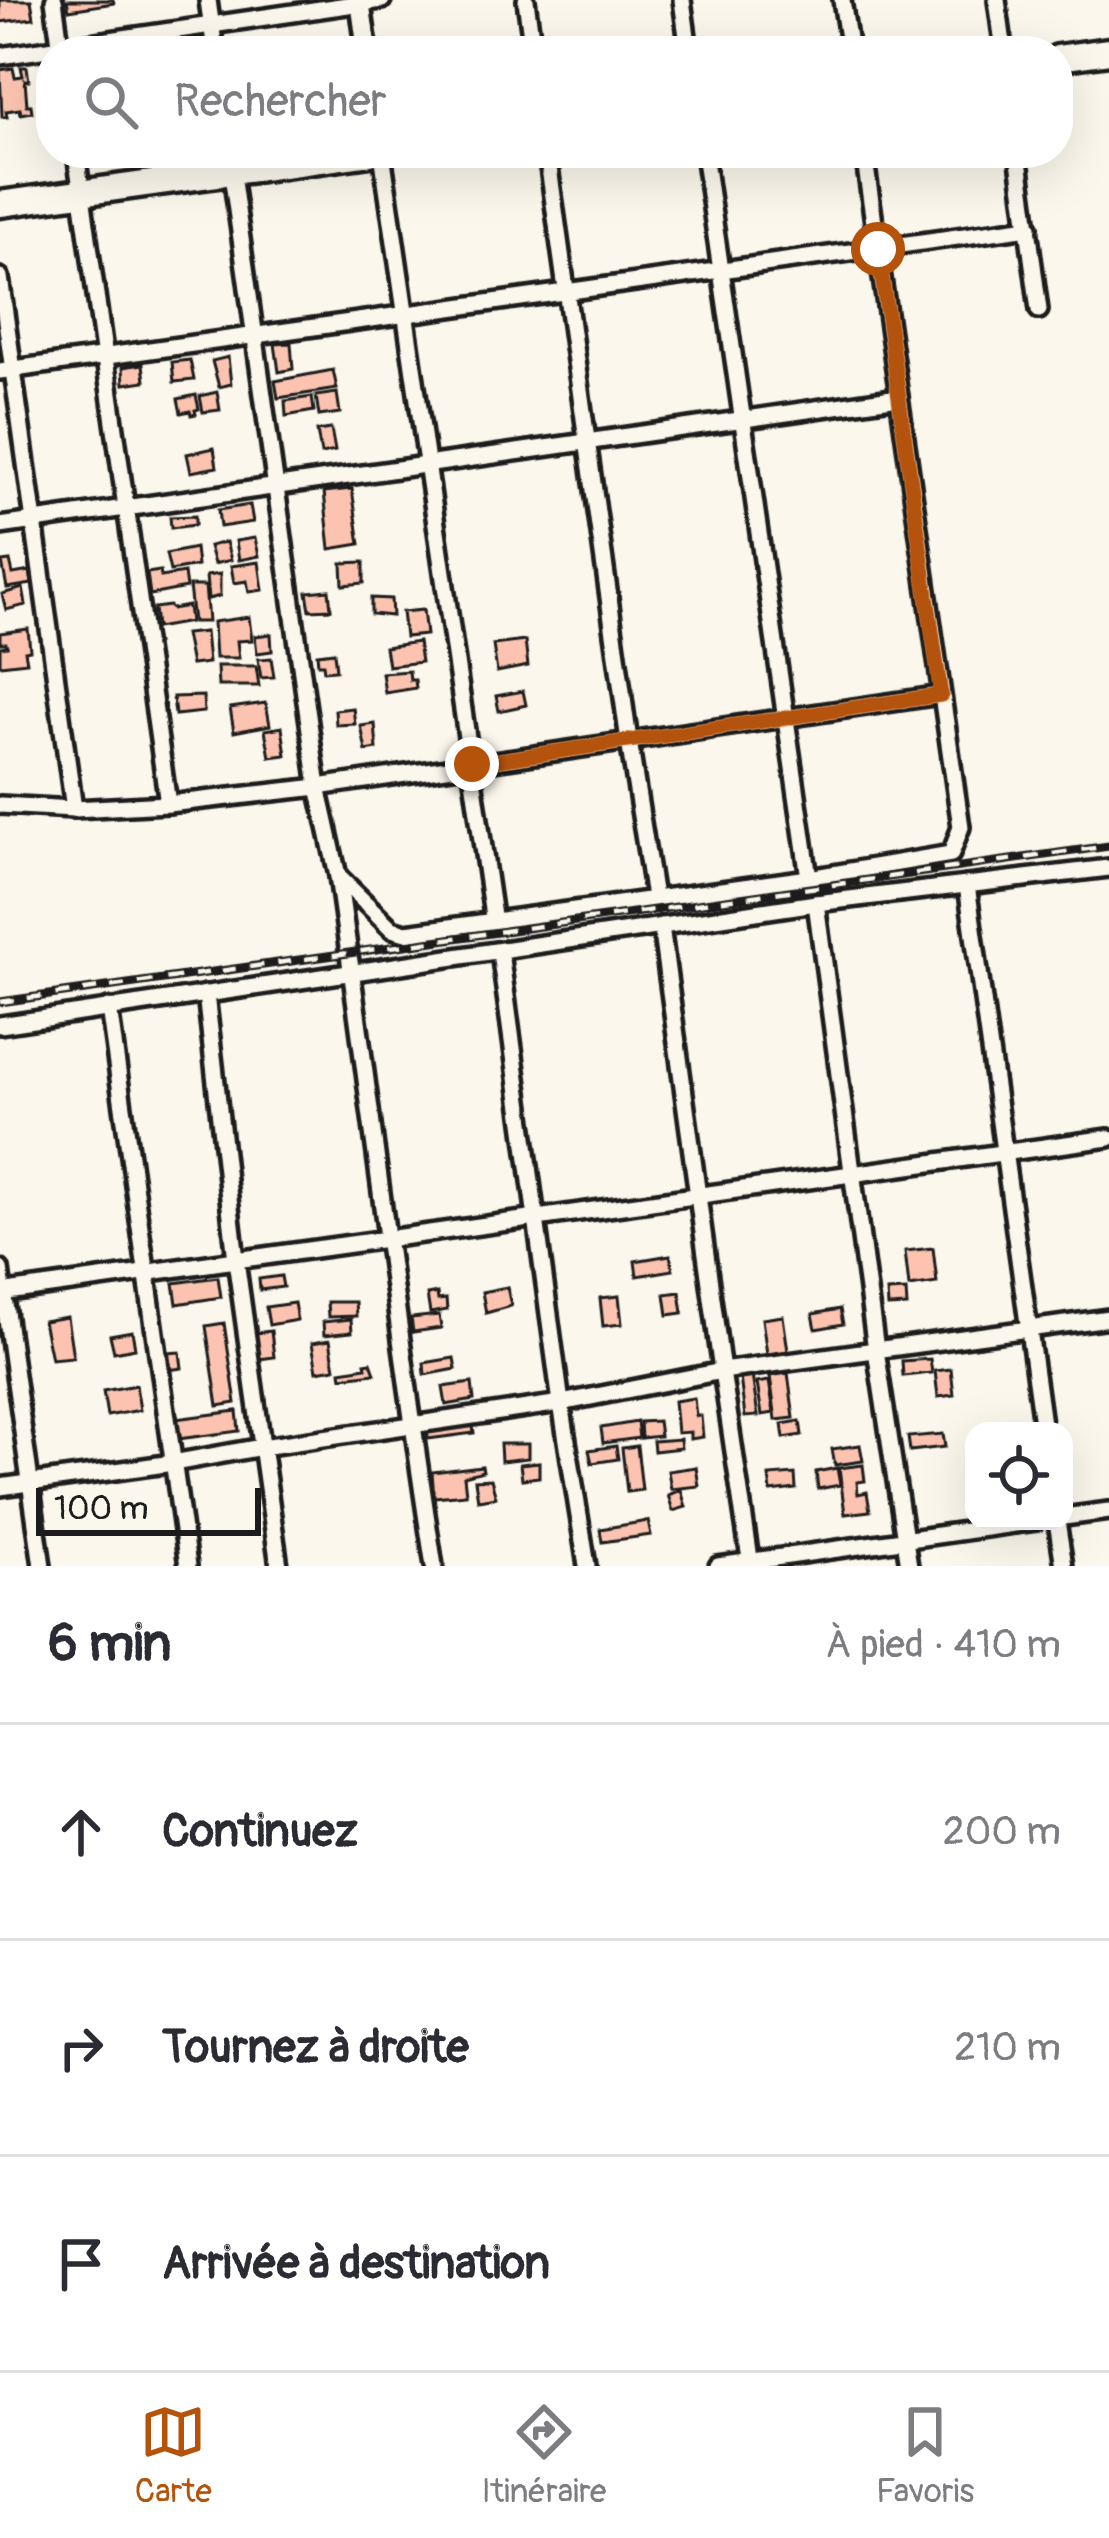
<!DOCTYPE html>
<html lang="fr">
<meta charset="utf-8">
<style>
:root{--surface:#fff;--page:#f7f7f7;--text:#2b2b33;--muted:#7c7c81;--line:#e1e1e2;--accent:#b45309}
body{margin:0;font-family:Pangolin,sans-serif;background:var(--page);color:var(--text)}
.controls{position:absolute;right:36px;bottom:36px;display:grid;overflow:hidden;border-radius:24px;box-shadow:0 12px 48px #0002}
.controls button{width:108px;height:108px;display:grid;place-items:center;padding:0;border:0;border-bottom:3px solid var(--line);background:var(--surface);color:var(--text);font:60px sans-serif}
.scale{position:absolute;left:36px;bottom:30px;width:225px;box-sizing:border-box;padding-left:12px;border:6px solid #1c1c1c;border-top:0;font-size:33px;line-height:42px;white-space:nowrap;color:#1c1c1c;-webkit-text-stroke:9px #fbf7ec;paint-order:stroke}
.stop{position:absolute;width:36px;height:36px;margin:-27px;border:9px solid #b45309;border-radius:50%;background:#fff}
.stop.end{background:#b45309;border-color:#fff;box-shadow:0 3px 12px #0008}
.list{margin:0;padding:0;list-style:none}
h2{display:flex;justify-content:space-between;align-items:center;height:156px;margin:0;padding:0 48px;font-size:51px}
h2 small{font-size:39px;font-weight:400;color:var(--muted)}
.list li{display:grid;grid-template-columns:78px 1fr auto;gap:36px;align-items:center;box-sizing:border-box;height:216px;padding:0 48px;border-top:3px solid var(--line)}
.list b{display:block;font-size:45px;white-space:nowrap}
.list em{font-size:39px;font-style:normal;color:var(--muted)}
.icon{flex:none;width:66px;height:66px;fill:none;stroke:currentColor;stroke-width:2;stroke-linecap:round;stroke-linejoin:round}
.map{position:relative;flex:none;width:1109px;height:1566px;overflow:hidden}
.search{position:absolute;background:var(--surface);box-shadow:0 12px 48px #0002;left:36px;right:36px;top:36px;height:132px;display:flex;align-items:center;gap:30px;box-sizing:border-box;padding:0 42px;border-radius:48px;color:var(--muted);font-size:45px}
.sheet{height:804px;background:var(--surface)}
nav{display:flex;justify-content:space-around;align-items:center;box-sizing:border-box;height:168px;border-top:3px solid var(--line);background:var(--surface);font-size:33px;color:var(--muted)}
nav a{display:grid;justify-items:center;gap:6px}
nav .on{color:var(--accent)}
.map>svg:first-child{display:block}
.building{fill:#fcc4b0;stroke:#1c1c1c;stroke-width:3}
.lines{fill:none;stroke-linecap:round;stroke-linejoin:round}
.minor-casing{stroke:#1c1c1c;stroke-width:24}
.tertiary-casing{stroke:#1c1c1c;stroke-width:27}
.primary-casing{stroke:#1c1c1c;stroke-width:33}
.minor{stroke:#fbf7ec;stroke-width:15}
.tertiary{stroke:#fbf7ec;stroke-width:18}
.primary{stroke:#fbf7ec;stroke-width:24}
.rail-casing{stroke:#1c1c1c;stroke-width:9}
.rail{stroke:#fbf7ec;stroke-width:4.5;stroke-dasharray:14;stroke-linecap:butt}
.route{stroke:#b45309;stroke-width:15}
</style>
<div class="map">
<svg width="1109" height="1566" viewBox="0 0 1109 1566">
<rect width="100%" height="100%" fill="#fbf7ec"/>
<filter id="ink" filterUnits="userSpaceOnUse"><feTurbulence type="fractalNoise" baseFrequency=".00833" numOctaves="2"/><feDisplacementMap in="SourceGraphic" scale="24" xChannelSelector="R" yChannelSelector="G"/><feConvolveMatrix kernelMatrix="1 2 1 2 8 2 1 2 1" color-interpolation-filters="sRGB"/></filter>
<g filter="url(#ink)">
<g class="building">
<path d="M0,0h31l3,18 -34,4z"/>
<path d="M67,0h46l1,3 -45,7z"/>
<path d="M21,67h6l2,14 -4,-1 2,25h4l1,7 -11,2 -1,-5 -14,2 1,6h-5l-2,-47 13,-2 2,9 8,-1z"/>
<path d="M291,343l2,26 -14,3 -4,-28z"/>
<path d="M228,357l3,27 -12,3 -7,-26z"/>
<path d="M190,360l4,20 -20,2 -2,-20z"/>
<path d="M143,364l2,17 -21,3 -1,-17z"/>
<path d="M333,370l4,19 -59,9 -3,-17z"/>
<path d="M217,392l3,18 -17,2 -3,-16z"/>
<path d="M337,393l3,20 -21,3 -3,-20z"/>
<path d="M196,395l3,14 -4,1 1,4 -5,1 -1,-4 -9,2 -3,-14z"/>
<path d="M312,397l2,14 -28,5 -1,-15z"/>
<path d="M331,429l4,22 -14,3 -4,-23z"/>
<path d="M214,448l3,19 -26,5 -4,-18z"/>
<path d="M352,489l8,55 -30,5 -6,-57z"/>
<path d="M250,505l3,17 -33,5 -2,-17z"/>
<path d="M195,516v9l-24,3 -1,-11z"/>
<path d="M255,538l4,18 -20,4 -3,-19z"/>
<path d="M226,542l5,18 -17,4 -5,-18z"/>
<path d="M195,548l2,18 -27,5 -4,-17z"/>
<path d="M10,561l3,13 17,-3 2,13 -25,4 -5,-26z"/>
<path d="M259,562l4,28 -14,2 -2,-11 -13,2 -3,-17z"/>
<path d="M364,562v21l-21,2 -1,-22z"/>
<path d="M160,571l1,6 23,-4 2,15 -36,7 -3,-22z"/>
<path d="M220,574v22l-12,3 -2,-23z"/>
<path d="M189,586h16l3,36h-15z"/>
<path d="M23,588l3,17 -20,5 -4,-16z"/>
<path d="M329,590l2,19 -21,1 -3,-18z"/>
<path d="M371,598l20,1 1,17 -21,-2z"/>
<path d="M169,606l3,3 16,-3 2,16 -34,6 -2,-20z"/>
<path d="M423,610l3,25 -21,2 -3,-25z"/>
<path d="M249,617l3,23 -15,1 2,17h-24l-2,-36z"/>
<path d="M28,629l2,21 -5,1 2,11 -27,3v-18l7,-1 -1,-3h-6v-10z"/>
<path d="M205,632l3,31 -17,2 -6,-31z"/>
<path d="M271,634l1,17 -15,2 -2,-17z"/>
<path d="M525,641l3,25 -31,6 -4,-27z"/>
<path d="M418,642l3,20 -33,4 -3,-19z"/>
<path d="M334,652l2,18 -12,1 -1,-7h-5l-1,-10z"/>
<path d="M271,658l3,19 -13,1 -3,-19z"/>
<path d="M217,666h39l3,20h-41z"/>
<path d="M409,671l1,9h5l1,8 -31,5 -3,-20z"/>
<path d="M523,691l3,14 -27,6 -3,-15z"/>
<path d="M203,696l1,16 -29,3 -2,-18z"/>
<path d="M266,703l4,22 -36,7 -4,-24z"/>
<path d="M353,708l2,16 -19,1 -1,-15z"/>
<path d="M375,724l2,25 -11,2 -5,-25z"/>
<path d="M282,727l4,28 -16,2 -5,-27z"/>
<path d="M933,1248l4,35 -28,4 -4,-36z"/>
<path d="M670,1255l3,15 -36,6 -2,-15z"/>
<path d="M281,1276l2,11 -23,3 -1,-11z"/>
<path d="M218,1277l3,20 -44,7 -3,-21z"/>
<path d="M507,1287l4,19 -25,7 -4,-21z"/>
<path d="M906,1291l1,15 -19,1 -1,-15z"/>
<path d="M680,1292l3,21 -15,2 -3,-21z"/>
<path d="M437,1293l1,7 8,-1 1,11 -17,3 -3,-18z"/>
<path d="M619,1296l3,28 -19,2 -3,-28z"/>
<path d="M327,1302h28l1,14 -28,1z"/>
<path d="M294,1303l3,17 -28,5 -3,-18z"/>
<path d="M840,1309l3,15 -27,5 -3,-15z"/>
<path d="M439,1315l2,13 -28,4 -2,-14z"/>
<path d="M783,1316l5,35 -21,3 -5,-35z"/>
<path d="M67,1317l6,40 -22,2 -8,-38z"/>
<path d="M351,1319l1,13 -28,3 -1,-13z"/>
<path d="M224,1323l12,80 -18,3 -12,-80z"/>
<path d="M132,1331l3,17 -21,4 -4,-17z"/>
<path d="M271,1331l3,26 -15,2 -4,-26z"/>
<path d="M330,1340l5,28 -18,3 -5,-28z"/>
<path d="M180,1352l2,16 -14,2 -2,-17z"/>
<path d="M454,1358l2,11 -31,6 -1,-12z"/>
<path d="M930,1359l2,14 -29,3 -1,-15z"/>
<path d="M371,1362l4,11 -33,4 -1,-6 25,-4 -1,-4z"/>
<path d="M951,1369l3,26 -16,2 -3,-26z"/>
<path d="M788,1373l6,45 -18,2 -6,-44z"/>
<path d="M752,1375l6,41 -13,1 -5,-40z"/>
<path d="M769,1381l5,32 -12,2 -5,-32z"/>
<path d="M472,1383l2,17 -28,5 -3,-18z"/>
<path d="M136,1385l4,25 -33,6 -4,-25z"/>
<path d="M694,1398l2,18h5l2,21 -13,2v-7l-13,1 -3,-32z"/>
<path d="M237,1411l2,20 -61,8 -3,-20z"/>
<path d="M471,1414l3,19 -46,6 -2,-16z"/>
<path d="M658,1421l2,15 -19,2 -1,-16z"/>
<path d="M800,1421l2,14 -18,3 -2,-14z"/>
<path d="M637,1422l2,16 -36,5 -2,-15z"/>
<path d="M943,1434l2,13 -35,4 -2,-14z"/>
<path d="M680,1439l1,9 -27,3 -1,-10z"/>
<path d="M500,1444h28v14l-27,3z"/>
<path d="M860,1445l3,16 -28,4 -3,-16z"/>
<path d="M616,1446l2,13 -26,4 -3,-13z"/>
<path d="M637,1446l5,44 -15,2 -5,-44z"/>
<path d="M539,1462v15l-17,2 -2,-15z"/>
<path d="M863,1465l2,16 -8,1 1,12 9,-2 3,19 -25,3 -6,-46z"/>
<path d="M482,1466l1,5 -19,5 2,18 -32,3 -2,-25z"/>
<path d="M696,1467l3,19 -28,3 -3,-18z"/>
<path d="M837,1468l3,17 -22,4 -2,-17z"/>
<path d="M795,1474l1,15 -25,3 -2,-16z"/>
<path d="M491,1479l5,18 -18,3 -3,-20z"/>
<path d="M681,1490l5,17 -13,4 -5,-16z"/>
<path d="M648,1521l3,14 -49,7 -2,-13z"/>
</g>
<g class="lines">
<g class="minor-casing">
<g id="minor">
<path d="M54,0l7,51"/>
<path d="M208,0l7,51"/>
<path d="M526,0l7,51"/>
<path d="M682,0l7,51"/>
<path d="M842,0l8,51"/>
<path d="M997,0l7,51"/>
<path d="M0,56l382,-56"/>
<path d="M76,153l92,651"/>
<path d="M229,153l89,634 20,89 54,53 14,4 403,-55 142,-24 10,-27 -97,-674"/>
<path d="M382,153l112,770"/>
<path d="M547,153l82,588 25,156"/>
<path d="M704,153l105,725"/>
<path d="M1018,153l21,157"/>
<path d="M0,277l74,532"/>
<path d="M0,371l1029,-144"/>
<path d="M0,526l899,-129"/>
<path d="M0,805l74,4 94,-5 150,-17 623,-92"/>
<path d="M338,876c33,230 60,461 96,690"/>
<path d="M967,885l76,546"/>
<path d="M816,903l60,447 33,216"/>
<path d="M661,926l61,445 29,195"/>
<path d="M500,952l61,451 26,163"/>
<path d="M206,994l30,266 43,306"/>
<path d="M109,1008l79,558"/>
<path d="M0,1025l816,-122 293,-35"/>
<path d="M0,1269l42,297"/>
<path d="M0,1293l1109,-155"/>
<path d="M0,1487l173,-24 89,-16 299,-44 161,-32 387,-53"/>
<path d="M1064,1517l45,-6"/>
<path d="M1057,1521l7,45"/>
<path d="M718,1566l318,-45"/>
</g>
</g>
<g class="tertiary-casing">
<path id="tertiary" d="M360,0l7,51"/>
</g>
<g class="primary-casing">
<g id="primary">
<path d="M1058,58l51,-7"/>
<path d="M0,204l370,-51"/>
</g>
</g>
<use href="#minor" class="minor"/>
<use href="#tertiary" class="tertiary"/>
<use href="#primary" class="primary"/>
<g class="rail-casing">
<path id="rail" d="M0,1002l1109,-156"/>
</g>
<use href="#rail" class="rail"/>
</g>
</g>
<g class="lines" filter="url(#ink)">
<path class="route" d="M472,764l469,-69 -63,-446"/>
</g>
</svg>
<div class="controls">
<button><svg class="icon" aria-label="locate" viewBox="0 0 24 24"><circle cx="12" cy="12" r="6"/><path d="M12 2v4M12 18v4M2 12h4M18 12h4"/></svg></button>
</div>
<div class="scale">100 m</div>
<div class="stop" style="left:878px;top:249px"></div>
<div class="stop end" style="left:472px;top:764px"></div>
<div class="search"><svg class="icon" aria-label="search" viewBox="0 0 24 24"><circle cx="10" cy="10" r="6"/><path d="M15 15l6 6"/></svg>Rechercher</div>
</div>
<section class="sheet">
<h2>6 min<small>À pied · 410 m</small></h2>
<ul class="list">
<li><svg class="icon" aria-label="ahead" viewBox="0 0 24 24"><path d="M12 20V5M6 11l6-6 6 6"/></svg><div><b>Continuez</b></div><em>200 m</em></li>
<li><svg class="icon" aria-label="right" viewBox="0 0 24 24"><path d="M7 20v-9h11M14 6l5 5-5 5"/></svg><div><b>Tournez à droite</b></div><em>210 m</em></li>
<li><svg class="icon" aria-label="arrive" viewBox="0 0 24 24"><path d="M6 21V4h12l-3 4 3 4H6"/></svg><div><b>Arrivée à destination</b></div></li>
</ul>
</section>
<nav>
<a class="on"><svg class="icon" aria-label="map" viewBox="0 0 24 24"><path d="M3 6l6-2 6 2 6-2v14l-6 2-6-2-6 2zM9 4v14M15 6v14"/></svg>Carte</a>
<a><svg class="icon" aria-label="directions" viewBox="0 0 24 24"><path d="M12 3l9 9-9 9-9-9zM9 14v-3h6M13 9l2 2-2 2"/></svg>Itinéraire</a>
<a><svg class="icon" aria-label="saved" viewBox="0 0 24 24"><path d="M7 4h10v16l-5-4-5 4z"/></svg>Favoris</a>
</nav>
